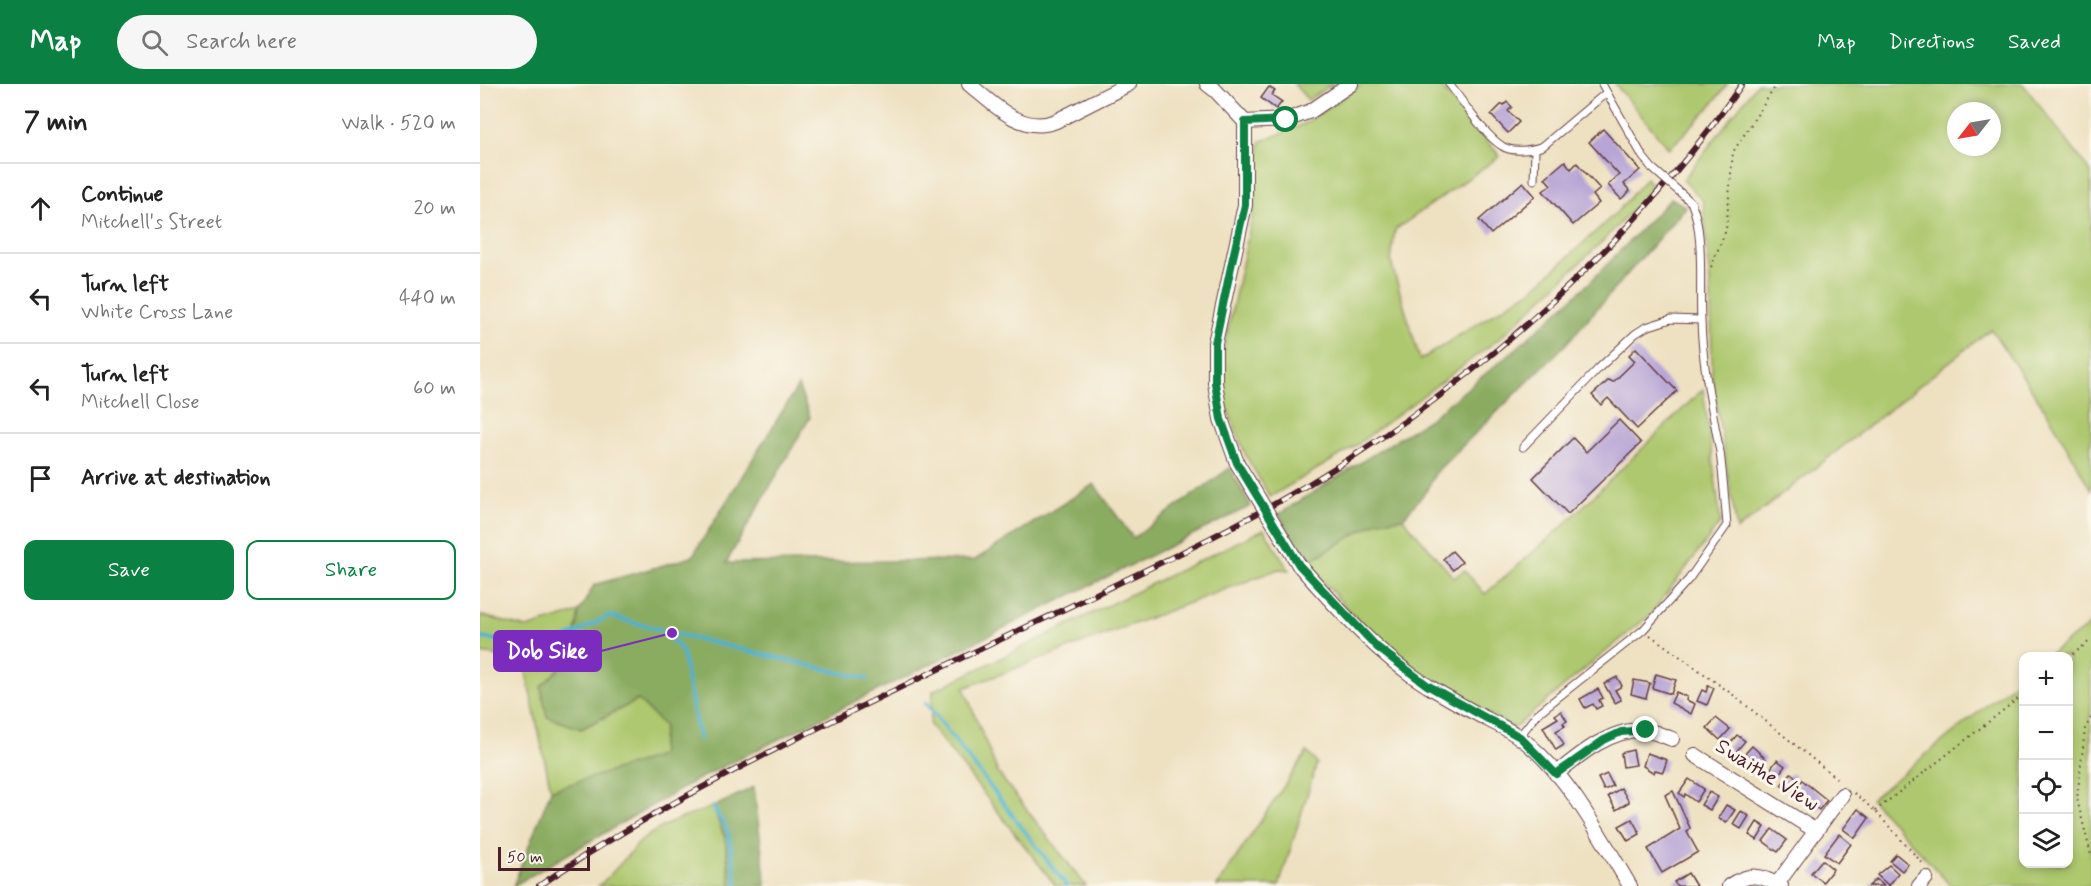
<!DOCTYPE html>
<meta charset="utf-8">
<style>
:root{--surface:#fff;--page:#f6f6f6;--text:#222;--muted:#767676;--line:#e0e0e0;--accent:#0b8043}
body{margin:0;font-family:Mynerve,sans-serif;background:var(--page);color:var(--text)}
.controls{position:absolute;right:18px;bottom:18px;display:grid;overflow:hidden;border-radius:12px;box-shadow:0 3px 9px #0003}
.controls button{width:54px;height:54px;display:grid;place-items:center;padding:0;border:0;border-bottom:2px solid var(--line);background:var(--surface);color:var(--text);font:30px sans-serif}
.compass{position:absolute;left:1467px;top:18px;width:54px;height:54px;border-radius:50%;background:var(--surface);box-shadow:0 3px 9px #0003;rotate:239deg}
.scale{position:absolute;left:18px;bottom:15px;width:92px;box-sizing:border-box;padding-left:6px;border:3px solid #4a1f2b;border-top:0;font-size:16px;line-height:21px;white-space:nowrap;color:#4a1f2b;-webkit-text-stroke:4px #fbf7ec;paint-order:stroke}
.stop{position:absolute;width:18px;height:18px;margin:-14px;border:4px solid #0b8043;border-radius:50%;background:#fff}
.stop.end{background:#0b8043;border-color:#fff;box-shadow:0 2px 6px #0008}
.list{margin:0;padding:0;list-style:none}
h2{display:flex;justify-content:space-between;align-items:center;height:78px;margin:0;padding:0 24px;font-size:26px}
h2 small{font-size:20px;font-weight:400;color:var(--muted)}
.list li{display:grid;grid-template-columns:39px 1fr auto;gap:18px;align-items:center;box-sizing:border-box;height:90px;padding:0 24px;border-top:2px solid var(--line)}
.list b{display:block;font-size:22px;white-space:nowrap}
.list p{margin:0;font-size:20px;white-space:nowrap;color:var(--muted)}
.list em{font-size:20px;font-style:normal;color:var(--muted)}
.actions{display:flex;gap:12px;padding:18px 24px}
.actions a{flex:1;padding:14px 0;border:2px solid var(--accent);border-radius:12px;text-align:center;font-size:21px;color:var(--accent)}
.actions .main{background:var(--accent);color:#fff}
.icon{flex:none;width:33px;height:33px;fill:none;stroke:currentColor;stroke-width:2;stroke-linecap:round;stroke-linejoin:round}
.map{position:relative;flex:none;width:1611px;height:802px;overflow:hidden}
header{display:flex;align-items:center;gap:36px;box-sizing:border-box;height:84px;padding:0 30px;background:var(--accent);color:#fff}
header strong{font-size:28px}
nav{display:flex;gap:33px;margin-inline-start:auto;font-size:21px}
.search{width:420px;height:54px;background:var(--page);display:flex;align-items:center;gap:15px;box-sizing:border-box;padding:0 21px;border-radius:33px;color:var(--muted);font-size:22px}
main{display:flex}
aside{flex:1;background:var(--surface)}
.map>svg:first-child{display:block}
.green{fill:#adc86e;stroke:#7c744c;stroke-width:1.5;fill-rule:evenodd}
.forest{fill:#8aac61;stroke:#6a6646;stroke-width:1.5}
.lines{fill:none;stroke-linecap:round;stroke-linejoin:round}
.stream{stroke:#4eb1cd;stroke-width:4}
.building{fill:#b8a5d5}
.service-casing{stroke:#633c42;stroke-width:9}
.minor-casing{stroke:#633c42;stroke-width:16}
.path{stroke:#633c42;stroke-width:2;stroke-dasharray:1.5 4.5;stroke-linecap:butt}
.service{stroke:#fff;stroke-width:7}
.minor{stroke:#fff;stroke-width:14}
.rail-casing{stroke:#4a1f2b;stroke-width:6}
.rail{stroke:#fbf7ec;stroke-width:4;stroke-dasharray:11;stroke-linecap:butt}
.service-bridge-casing{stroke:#633c42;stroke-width:9;stroke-linecap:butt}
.minor-bridge-casing{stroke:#633c42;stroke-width:16;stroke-linecap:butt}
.service-bridge{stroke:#fff;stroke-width:7}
.minor-bridge{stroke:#fff;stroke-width:14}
.route{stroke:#0b8043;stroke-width:8}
.labels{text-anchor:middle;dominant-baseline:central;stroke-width:6;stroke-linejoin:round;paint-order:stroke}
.street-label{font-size:21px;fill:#4a1f2b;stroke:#fbf7ec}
.leader{fill:none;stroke:#7b2cbf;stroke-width:2}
.callout-dot{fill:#7b2cbf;stroke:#fbf7ec;stroke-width:2}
.callout{fill:#7b2cbf;stroke:#7b2cbf;stroke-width:2}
.callout-label{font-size:22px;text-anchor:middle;font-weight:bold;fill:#fff}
</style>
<header>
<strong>Map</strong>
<div class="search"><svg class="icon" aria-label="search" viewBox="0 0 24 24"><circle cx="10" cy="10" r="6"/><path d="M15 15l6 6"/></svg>Search here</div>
<nav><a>Map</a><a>Directions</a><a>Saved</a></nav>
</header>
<main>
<aside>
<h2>7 min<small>Walk · 520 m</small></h2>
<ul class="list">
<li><svg class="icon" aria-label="ahead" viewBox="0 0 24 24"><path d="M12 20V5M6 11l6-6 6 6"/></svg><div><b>Continue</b><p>Mitchell's Street</p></div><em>20 m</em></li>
<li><svg class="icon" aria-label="left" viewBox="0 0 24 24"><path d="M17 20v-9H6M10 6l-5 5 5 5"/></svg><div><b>Turn left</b><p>White Cross Lane</p></div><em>440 m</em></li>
<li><svg class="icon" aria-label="left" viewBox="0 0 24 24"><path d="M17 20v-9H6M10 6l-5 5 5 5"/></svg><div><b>Turn left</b><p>Mitchell Close</p></div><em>60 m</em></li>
<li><svg class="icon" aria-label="arrive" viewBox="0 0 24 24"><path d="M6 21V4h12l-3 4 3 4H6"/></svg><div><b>Arrive at destination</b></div></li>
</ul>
<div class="actions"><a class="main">Save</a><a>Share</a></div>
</aside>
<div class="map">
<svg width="1611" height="802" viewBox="0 0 1611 802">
<rect width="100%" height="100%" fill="#fbf7ec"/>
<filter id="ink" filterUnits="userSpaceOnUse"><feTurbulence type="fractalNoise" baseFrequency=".0167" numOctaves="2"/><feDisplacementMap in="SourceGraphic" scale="12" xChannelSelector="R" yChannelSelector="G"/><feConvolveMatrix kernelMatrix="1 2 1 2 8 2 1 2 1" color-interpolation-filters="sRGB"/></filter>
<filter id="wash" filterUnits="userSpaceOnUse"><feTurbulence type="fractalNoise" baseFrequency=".008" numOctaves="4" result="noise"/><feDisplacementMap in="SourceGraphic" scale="24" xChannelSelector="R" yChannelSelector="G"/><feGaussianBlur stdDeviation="1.35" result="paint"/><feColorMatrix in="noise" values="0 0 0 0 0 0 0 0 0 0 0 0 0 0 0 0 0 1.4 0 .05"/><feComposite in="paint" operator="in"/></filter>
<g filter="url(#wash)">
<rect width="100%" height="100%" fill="#eee1c1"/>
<g class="green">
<path d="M814,0h39l-25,16z"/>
<path d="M882,0h76l62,72 -105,74 -4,32 29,98 113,-71 85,-78 28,-33 7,10 -49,52 -104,98 -149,111 -81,48 -24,-41 -21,-53 -2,-51 30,-139 7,-71 46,-19z"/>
<path d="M1135,0h113l-19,24 -40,41z"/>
<path d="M1277,0h266l68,88v318l-41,-73 -59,-88 -254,201 -25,-152 -1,-83 -8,-94 -20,-21zM1476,27h36v36h-36z"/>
<path d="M1223,305l18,133 -70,92 -137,114 -85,-46 -51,-40 -72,-79 72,-42 25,-3 51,60 10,-8 21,24 79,-69z"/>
<path d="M784,445l25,41 -10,-1 -315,119 34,85 88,113h-30l-126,-161 3,-34z"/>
<path d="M99,528l-7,44 -31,31 40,42 57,-29 26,26 -4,31 -109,33 -28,-131 -43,-6v-38l47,13z"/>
<path d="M1611,540v262h-140l-80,-87 152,-123 1,188h44v-208h-21z"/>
<path d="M827,668l10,11 -38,123h-62z"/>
<path d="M233,723l12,31 6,48h-133c15,-12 26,-27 39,-41 20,-20 50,-29 76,-38z"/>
</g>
<g class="forest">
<path d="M1191,114l15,9 -120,137 -130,128 -9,18 -24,28 -25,3 -72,42 -27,-49 152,-96 86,-70 72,-65z"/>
<path d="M318,302l12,31 -84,146 249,-3 119,-76 39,54 97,-70 21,38 -555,274 -183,106 38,-96 109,-34 4,-30 -26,-26 -57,29 -34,-12 -6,-30 31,-31 7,-44 15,-27 98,-28z"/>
<path d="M274,703l12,99h-35l-6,-48 -12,-31z"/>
</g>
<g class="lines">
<g class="stream">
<path d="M182,546l20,20 17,89"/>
<path d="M0,554l71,8 58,-30 63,17 195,46"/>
<path d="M446,619l141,183"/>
<path d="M233,723l15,25 9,54"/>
</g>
</g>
<g id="blocks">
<g class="building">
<path d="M789,3l6,4 -3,4 10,7 -6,7 -15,-11z"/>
<path d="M1027,18l5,5 -4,4 11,11 -11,11 -17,-18 11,-11 2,1z"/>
<path d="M1123,45l37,41 -16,14 6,7 -9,8 -13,-14 11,-10 -30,-33z"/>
<path d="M1085,77l6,8 6,-6 23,26 -7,6 6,8 -26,22 -30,-34 8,-6 -6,-7z"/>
<path d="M1043,98l12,14 -44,38 -12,-14z"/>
<path d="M1156,264l41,43 -40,38 -29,-31 -7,7 -9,-10 17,-15 4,2 22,-21 -6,-6z"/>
<path d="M1139,336l22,23 -73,71 -35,-36 40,-40 13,14z"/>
<path d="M972,467l10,11 -9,8 -10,-11z"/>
<path d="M1176,590l20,6 -5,14 -19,-6z"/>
<path d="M1137,593l5,9 -7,4 6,10 -6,3 -11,-19z"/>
<path d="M1154,596l16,3 -4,15 -15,-4z"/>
<path d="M1228,602l6,2 -7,17 -10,-4 5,-11 4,2z"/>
<path d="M1118,605l5,9 -4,2 3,6 -6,3 -3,-5 -8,4 -5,-9z"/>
<path d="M1196,608l11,5 -1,3 9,4 -4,10 -20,-11z"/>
<path d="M1081,627l6,10 -4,2 2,3 -9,5 8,14 -8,5 -13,-23 15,-9 -3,-3z"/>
<path d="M1236,634l14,11 -10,11 -13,-12z"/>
<path d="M1257,651l8,6 -10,12 -8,-6z"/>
<path d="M1272,662l14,13 -10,11 -14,-13z"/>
<path d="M1153,666l3,15 -13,2 -2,-14z"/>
<path d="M1167,669l20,7 -4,12 -8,-2 -1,3 -11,-7z"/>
<path d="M1297,676l8,6 -9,12 -8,-6z"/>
<path d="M1311,689l7,6 -9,12 -8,-6z"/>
<path d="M1127,690l6,12 -9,4 -6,-12z"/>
<path d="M1209,695l15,10 -8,13 -11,-8 -1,3 -5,-4z"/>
<path d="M1322,696l25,20 -8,10 -26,-19z"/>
<path d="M1141,704l8,14 -13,8 -8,-14z"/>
<path d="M1193,707l17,37 -3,4 11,20 -36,21 -14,-24 32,-20 -15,-34z"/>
<path d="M1229,708l9,5 -8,13 -9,-5z"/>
<path d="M1246,721l9,5 -9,13 -8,-5z"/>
<path d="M1378,725l11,9 -14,20 -12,-9z"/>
<path d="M1261,727l8,5 -8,13 -8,-5z"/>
<path d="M1152,735l8,15 -12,7 -9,-15z"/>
<path d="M1277,738l8,5 -8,13 -8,-5z"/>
<path d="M1292,745l15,11 -9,12 -15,-11z"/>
<path d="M1359,750l12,10 -14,19 -13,-9z"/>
<path d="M1416,770l12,10 -6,7 -12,-10z"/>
<path d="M1342,776l11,9 -10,13 -12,-9z"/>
<path d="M1409,781l9,8 -9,13 -12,-11z"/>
<path d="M1208,789l8,13h-19l-3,-4z"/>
<path d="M1396,795l8,7h-15z"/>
</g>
</g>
</g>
<g filter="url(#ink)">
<use href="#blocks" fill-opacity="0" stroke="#633c42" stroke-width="1.5"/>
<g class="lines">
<g class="service-casing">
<g id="service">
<path d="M969,0c14,17 35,51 53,62 10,7 31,4 41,0l63,-53"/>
<path d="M1122,0l41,73 9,11"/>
<path d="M1054,96l1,-30"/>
<path d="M1043,363l76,-79 36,-34 11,-7 25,-8 29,1"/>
<path d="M1039,653l18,-23 106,-84 46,-51 38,-54c-2,-24 -4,-49 -7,-73 -8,-43 -18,-88 -19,-132 -2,-33 4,-88 -10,-118"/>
</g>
</g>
<g class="minor-casing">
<g id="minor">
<path d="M489,0c24,20 53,51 87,37l73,-37"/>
<path d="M727,0l9,7 29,31"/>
<path d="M765,38l41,-2 25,-9 40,-27"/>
<path d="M757,379l-16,-44 -6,-36v-40l30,-138v-83"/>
<path d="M819,481c38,43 79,90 129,121 19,11 39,23 59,33 11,6 23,11 32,18 45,31 83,102 111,149"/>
<path d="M1215,671l121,76"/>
<path d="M1076,690c24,-20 56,-46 88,-44 9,1 19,6 28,9"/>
<path d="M1297,800l65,-89"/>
<path d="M1249,802c21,-14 31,-11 52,0"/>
<path d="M1439,802l7,-8"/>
</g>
</g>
<g class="path">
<path d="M1231,183l15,-37 7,-78 44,-68"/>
<path d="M1170,551l82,59 108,87"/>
<path d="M1588,574l23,-18"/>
<path d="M1611,634l-6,11 -8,70 14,56"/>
<path d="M1374,709l21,18 50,55"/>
<path d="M1395,727l149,-117"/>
</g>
<use href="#service" class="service"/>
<use href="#minor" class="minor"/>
<g class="rail-casing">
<path id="rail" d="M59,802c75,-52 154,-95 235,-136 92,-47 185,-91 278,-135 75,-36 151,-71 224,-112 178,-100 350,-250 466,-419"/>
</g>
<use href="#rail" class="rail"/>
<g class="service-bridge-casing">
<path id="service-bridge" d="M1172,84l39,34"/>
</g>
<g class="minor-bridge-casing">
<path id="minor-bridge" d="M757,379l62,102"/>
</g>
<use href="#service-bridge" class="service-bridge"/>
<use href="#minor-bridge" class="minor-bridge"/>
</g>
</g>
<g class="lines" filter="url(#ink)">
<path class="route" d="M806,36l-41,2v83l-13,57 -17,81v40l6,36 16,44 62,102 78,82 50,38 93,52 36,37 48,-34 17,-8 25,-2"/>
</g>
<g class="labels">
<g class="street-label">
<text transform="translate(1287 691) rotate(32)">Swaithe View</text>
</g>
</g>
<path class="leader" d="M192 549L121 567"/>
<circle class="callout-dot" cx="192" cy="549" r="6"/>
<rect class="callout" x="14" y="547" width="107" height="40" rx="6"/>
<g class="callout-label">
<text x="67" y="574">Dob Sike</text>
</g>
</svg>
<div class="controls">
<button>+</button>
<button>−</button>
<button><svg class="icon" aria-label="locate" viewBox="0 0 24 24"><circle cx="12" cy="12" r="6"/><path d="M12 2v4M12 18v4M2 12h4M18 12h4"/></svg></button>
<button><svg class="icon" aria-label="layers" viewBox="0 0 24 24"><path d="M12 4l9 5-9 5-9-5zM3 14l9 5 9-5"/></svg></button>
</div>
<svg class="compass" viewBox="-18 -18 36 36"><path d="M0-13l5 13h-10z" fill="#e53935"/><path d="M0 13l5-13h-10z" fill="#767676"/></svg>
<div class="scale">50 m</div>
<div class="stop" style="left:806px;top:36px"></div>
<div class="stop end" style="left:1166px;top:646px"></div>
</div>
</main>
